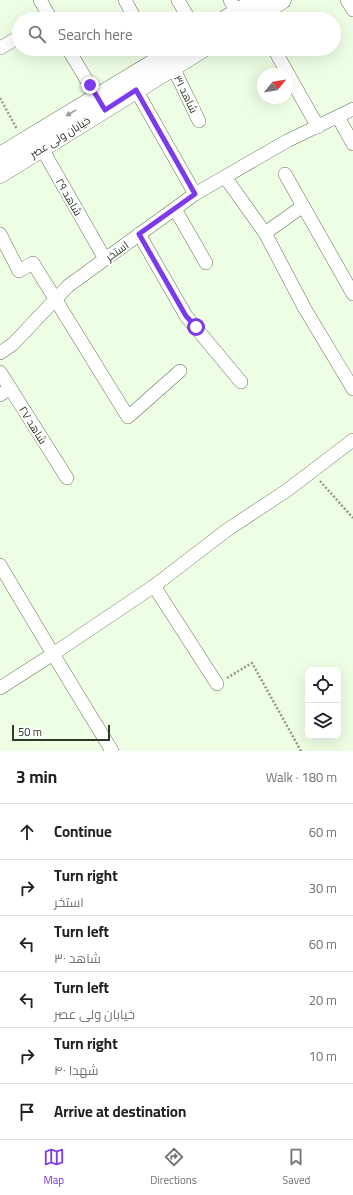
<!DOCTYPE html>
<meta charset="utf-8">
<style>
:root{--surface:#fff;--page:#f6f6f6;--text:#202124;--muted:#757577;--line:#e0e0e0;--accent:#7c3aed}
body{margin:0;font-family:Georgia,Cairo,serif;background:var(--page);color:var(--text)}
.controls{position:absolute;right:12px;bottom:12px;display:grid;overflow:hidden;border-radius:8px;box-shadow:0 4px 16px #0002}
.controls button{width:36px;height:36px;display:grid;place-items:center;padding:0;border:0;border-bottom:1px solid var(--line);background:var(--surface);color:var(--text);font:20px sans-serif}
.compass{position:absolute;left:257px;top:68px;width:36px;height:36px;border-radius:50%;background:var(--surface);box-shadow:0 4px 16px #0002;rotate:60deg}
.scale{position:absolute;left:12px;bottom:10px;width:98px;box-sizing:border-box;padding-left:4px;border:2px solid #30372b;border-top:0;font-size:11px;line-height:14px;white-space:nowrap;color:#30372b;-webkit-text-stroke:3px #fff;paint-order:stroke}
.stop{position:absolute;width:12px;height:12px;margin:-9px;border:3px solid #7c3aed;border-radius:50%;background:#fff}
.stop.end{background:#7c3aed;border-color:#fff;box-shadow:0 1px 4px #0008}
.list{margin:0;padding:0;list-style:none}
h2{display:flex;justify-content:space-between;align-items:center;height:52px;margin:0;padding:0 16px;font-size:17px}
h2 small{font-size:13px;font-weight:400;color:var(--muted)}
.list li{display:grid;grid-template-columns:26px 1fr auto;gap:12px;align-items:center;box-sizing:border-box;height:56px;padding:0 16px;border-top:1px solid var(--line)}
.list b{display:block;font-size:15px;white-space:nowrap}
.list p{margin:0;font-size:13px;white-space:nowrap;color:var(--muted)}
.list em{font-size:13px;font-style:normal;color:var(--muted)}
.icon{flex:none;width:22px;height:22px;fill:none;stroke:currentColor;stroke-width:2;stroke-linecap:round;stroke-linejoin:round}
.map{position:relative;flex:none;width:353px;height:751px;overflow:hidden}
.search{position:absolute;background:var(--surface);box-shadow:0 4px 16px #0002;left:12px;right:12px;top:12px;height:44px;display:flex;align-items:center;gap:10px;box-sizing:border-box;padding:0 14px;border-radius:22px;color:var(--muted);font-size:15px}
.sheet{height:388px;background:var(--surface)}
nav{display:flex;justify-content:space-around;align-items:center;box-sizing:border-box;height:56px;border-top:1px solid var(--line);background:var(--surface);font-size:11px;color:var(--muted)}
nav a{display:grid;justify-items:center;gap:2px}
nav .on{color:var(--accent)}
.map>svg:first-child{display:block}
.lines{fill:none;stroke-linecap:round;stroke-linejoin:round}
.minor-casing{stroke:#617256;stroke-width:14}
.secondary-casing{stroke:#617256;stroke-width:19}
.path{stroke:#8f9a88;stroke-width:2.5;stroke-dasharray:2 2;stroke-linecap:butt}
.minor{stroke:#fff;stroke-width:13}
.secondary{stroke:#fff;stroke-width:18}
.oneway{fill:#989b95}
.route{stroke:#7c3aed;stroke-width:5}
.labels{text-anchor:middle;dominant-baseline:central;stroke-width:4;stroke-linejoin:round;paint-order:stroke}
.street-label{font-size:11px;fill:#30372b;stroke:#fff}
</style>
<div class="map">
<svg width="353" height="751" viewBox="0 0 353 751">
<rect width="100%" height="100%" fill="#eefee5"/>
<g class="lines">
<g class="minor-casing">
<g id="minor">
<path d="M40,0l11,19"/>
<path d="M125,0l10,19"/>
<path d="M178,0l11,19"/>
<path d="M230,0l10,19"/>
<path d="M347,0l6,10"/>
<path d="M0,48l19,-11"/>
<path d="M68,49l33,55"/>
<path d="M152,49l10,19"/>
<path d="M274,49l44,78"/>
<path d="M173,67l26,54"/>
<path d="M130,84l6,6 59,104"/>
<path d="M338,117l15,27"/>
<path d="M37,140l68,119"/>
<path d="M285,174l68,120"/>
<path d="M225,177l40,56 40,76 48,80"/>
<path d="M175,209l31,54"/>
<path d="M265,233l38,-27"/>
<path d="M0,234l19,37 14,-8 95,154 52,-46"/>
<path d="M139,234l47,82 55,66"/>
<path d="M0,353l13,-9 55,-58 127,-92 92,-53 66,-32"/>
<path d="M0,372l67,106"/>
<path d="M0,395l10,-7"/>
<path d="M0,565l53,89 -53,34"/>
<path d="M154,586l63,98"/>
<path d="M112,751l-59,-97 101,-68 73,-56 59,-39 67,-51"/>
</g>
</g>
<g class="secondary-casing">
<g id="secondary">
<path d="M226,19l32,-19"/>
<path d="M251,19l31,-19"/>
<path d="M0,156l177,-107"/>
<path d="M0,174l202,-125"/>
</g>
</g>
<g class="path">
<path d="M0,98l17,31"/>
<path d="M320,481l33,37"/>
<path d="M227,678l25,-15 49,88"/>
</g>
<use href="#minor" class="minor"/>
<use href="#secondary" class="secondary"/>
</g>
<defs><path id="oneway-solid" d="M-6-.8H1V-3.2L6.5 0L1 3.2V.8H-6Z"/></defs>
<use class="oneway" href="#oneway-solid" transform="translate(71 113) rotate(149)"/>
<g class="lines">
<path class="route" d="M90,85l15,25 31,-20 59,104 -56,40 47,82 10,11"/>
</g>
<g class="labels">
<g class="street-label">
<text transform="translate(186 94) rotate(64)">شاهد ۳۱</text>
<text transform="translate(60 137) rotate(-32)">خیابان ولی عصر</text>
<text transform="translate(69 197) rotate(60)">شاهد ۲۹</text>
<text transform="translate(117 251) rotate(-36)">استخر</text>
<text transform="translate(33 425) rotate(58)">شاهد ۲۷</text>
</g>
</g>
</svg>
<div class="controls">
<button><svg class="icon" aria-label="locate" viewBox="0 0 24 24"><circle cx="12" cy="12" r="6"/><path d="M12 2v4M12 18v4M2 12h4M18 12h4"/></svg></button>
<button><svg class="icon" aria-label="layers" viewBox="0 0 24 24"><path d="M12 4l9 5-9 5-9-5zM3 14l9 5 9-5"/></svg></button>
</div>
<svg class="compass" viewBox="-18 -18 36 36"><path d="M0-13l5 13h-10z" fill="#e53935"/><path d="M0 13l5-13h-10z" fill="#757577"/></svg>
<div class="scale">50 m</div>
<div class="stop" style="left:196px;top:327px"></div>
<div class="stop end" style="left:90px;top:85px"></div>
<div class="search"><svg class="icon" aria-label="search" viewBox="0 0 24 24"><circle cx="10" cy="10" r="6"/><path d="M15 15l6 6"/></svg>Search here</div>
</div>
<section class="sheet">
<h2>3 min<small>Walk · 180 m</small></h2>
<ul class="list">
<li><svg class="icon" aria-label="ahead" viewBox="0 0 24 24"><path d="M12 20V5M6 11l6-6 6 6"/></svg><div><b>Continue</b></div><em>60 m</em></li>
<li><svg class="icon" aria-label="right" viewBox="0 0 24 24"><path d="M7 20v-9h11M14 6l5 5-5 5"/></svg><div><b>Turn right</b><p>استخر</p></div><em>30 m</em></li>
<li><svg class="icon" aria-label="left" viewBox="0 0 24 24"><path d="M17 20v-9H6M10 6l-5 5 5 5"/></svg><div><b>Turn left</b><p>شاهد ۳۰</p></div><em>60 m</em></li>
<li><svg class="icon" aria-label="left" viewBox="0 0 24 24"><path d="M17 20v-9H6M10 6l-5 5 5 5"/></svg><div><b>Turn left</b><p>خیابان ولی عصر</p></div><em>20 m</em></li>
<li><svg class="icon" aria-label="right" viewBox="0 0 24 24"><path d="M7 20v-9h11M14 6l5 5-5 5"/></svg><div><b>Turn right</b><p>شهدا ۴۰</p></div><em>10 m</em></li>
<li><svg class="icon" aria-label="arrive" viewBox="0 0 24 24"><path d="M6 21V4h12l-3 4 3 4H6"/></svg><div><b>Arrive at destination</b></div></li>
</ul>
</section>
<nav>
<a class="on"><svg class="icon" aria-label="map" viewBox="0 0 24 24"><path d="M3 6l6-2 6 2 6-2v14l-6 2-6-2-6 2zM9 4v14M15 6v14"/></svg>Map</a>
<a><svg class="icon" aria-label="directions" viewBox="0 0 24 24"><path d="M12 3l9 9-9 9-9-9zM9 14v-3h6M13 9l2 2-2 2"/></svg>Directions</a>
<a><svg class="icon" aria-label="saved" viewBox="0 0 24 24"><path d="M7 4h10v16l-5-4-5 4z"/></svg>Saved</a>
</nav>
